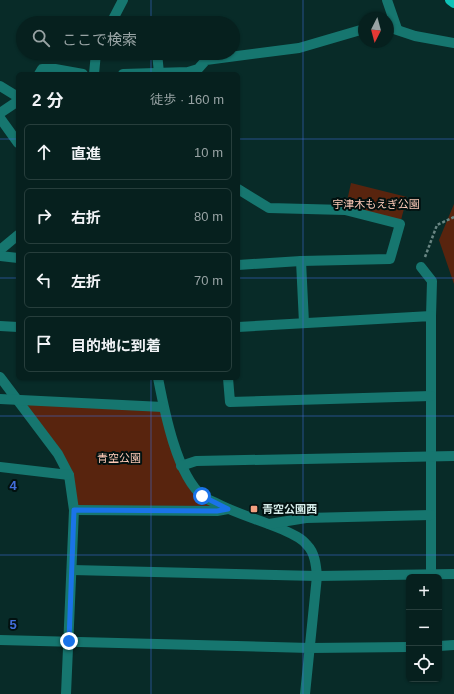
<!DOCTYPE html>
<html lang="ja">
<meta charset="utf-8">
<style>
:root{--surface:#06201e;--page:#142d2b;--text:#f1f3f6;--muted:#98a3a4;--line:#273e3c}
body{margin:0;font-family:Helvetica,"Noto Sans JP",sans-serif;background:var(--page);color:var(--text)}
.controls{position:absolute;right:12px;bottom:12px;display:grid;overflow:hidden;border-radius:6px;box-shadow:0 1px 3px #0004}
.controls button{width:36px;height:36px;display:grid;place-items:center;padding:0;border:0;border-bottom:1px solid var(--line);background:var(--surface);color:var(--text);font:20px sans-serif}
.compass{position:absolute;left:358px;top:12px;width:36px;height:36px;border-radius:50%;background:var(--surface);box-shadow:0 1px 3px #0004;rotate:186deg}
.stop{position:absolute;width:12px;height:12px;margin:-9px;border:3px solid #1a73e8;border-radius:50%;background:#fff}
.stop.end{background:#1a73e8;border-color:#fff;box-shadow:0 1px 4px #0008}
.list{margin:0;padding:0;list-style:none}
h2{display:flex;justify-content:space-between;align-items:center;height:52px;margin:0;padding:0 16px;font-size:17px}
h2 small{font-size:13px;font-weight:400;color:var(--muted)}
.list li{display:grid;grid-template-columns:26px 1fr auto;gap:12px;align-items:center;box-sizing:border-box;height:56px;margin:0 8px 8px;padding:0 8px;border:1px solid var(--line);border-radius:6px}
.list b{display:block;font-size:15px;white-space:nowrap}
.list em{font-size:13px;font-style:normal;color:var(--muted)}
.icon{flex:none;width:22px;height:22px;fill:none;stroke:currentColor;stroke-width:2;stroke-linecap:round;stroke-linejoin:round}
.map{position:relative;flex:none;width:454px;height:694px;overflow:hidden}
.search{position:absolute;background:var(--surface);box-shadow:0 1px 3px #0004;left:16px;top:16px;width:224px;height:44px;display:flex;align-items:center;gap:10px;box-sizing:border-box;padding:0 14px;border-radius:22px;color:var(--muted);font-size:15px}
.panel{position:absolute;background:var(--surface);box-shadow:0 1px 3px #0004;left:16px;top:72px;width:224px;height:308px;border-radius:6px}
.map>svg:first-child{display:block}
.green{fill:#58240e}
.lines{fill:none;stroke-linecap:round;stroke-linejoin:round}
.path{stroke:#698683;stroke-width:2.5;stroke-dasharray:3 2;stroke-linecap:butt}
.minor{stroke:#16766f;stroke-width:10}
.major{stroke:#0fc2b7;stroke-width:10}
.route{stroke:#1a73e8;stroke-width:5}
.grid{fill:none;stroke:#426edc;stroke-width:1;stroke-opacity:0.55}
.poi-dot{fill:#f2a080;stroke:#021110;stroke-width:1.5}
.labels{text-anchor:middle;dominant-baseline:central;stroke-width:4;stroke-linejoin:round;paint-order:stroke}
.park-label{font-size:11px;fill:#fccab7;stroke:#021110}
.poi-label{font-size:11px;font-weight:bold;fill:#d6edea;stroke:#021110;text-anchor:start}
.grid-label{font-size:13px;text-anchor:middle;font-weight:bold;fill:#426edc;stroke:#021110;stroke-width:4;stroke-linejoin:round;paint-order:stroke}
</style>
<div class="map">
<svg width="454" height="694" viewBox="0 0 454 694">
<rect width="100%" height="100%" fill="#082b28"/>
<g class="green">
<path d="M351,183l56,14 -7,27 -55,-14z"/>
<path d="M454,204v80l-15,-44z"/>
<path d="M18,401l145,6 27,75 38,27 -154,1 -5,-35z"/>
</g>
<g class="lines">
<path class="path" d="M425,257l12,-32 17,-8"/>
<g class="minor">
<path d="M387,0l10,29"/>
<path d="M111,23l12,-23"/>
<path d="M388,27l27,9 39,7"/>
<path d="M157,53l2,20"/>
<path d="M39,74l3,-5h13l28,5"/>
<path d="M94,74l2,-21"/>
<path d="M123,74l65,-2 10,-3 8,-9 93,-12 65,-19"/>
<path d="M0,86l18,11"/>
<path d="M0,113l18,-12"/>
<path d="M0,118l18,25"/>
<path d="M238,189l31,19 76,2 55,14 -10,35 -89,2 -63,4"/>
<path d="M0,250l18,-15"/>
<path d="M0,256l18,2"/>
<path d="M301,261l3,62"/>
<path d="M421,267l11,14 -1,35"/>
<path d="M0,326l18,1"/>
<path d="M238,327l193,-11v259"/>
<path d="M0,377l58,77 11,21 5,35 -8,184"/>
<path d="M158,378c6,31 19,99 45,118 3,3 9,5 13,7 21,11 44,17 65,26 9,4 20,8 26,16 8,8 9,20 10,31l-12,118"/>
<path d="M228,378l2,24 201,-6"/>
<path d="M0,399l163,8"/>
<path d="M181,466l15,-5 258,-5"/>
<path d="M0,467l69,8"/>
<path d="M74,510l143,1 11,-2"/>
<path d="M269,524l37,-6 125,-3"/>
<path d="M72,570l245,6 137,-2"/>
<path d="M0,640l310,8 99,-1"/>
<path d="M439,646l15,-1"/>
</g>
<path class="major" d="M450,0l4,3"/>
</g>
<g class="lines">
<path class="route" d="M69,641l5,-131 143,1 11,-2 -26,-13"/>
</g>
<path class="grid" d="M151,0v23M303,0v694M151,53v21M0,139h18M238,139h216M0,278h18M238,278h216M151,378v316M0,416h454M0,555h454"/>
<rect class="poi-dot" x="250" y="505" width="8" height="8" rx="2"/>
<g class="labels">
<g class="park-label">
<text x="376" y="204">宇津木もえぎ公園</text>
<text x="119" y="458">青空公園</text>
</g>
<g class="poi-label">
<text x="262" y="509">青空公園西</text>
</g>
</g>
<g class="grid-label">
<text x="13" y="490">4</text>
<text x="13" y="629">5</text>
</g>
</svg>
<div class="controls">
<button>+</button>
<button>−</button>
<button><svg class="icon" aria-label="locate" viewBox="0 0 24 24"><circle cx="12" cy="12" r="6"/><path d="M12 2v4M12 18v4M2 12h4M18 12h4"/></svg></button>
</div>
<svg class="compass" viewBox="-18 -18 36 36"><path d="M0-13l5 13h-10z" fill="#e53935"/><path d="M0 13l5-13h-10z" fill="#98a3a4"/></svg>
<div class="stop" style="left:202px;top:496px"></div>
<div class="stop end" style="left:69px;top:641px"></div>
<div class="search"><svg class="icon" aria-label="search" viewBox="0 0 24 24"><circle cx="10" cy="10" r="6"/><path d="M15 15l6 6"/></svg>ここで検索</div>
<section class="panel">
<h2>2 分<small>徒歩 · 160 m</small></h2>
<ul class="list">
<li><svg class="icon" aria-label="ahead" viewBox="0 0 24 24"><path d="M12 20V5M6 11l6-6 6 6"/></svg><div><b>直進</b></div><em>10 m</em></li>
<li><svg class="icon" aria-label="right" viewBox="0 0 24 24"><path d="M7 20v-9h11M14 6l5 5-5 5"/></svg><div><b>右折</b></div><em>80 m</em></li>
<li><svg class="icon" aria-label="left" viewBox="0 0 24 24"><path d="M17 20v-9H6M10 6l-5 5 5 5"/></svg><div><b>左折</b></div><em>70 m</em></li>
<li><svg class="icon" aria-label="arrive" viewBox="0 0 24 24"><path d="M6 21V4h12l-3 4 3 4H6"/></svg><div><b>目的地に到着</b></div></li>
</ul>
</section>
</div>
